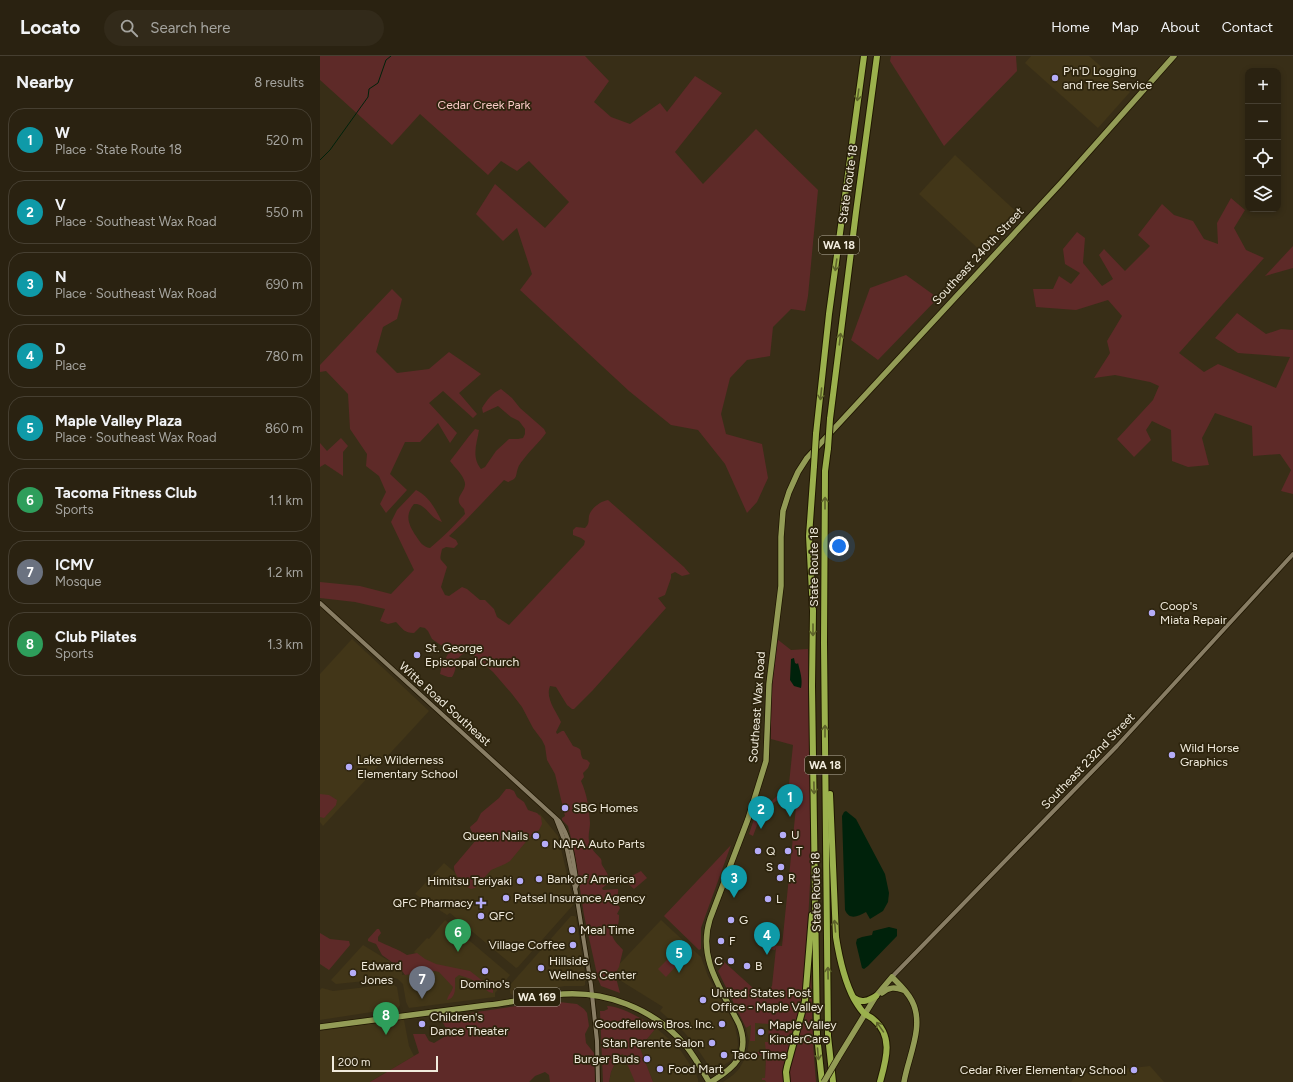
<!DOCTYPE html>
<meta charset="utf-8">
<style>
:root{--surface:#2a2211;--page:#322a1a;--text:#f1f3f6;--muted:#a5a49f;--line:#463f31;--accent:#b5acf8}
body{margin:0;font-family:Figtree,sans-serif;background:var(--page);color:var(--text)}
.controls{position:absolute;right:12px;top:12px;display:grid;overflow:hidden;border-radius:8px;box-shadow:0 2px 6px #0003}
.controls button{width:36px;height:36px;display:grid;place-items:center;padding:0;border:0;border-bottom:1px solid var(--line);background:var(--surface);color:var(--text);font:20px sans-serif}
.scale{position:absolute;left:12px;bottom:10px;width:106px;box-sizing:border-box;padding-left:4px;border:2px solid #f1ebdd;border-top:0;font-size:11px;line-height:14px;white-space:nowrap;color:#f1ebdd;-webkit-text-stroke:3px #2d240d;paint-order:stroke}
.you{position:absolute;left:519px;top:490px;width:14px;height:14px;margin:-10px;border:3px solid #fff;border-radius:50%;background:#1a73e8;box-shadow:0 0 0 6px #1a73e833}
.badge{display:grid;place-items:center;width:26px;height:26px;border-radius:50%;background:var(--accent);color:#fff;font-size:13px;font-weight:700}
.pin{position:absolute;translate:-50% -33px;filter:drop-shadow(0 1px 2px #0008)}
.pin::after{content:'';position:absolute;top:21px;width:14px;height:12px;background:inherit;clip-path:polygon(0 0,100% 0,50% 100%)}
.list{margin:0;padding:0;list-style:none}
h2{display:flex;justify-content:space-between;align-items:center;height:52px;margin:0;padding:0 16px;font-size:17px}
h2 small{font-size:13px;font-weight:400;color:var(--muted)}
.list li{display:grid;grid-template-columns:26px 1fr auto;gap:12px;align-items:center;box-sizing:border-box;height:64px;margin:0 8px 8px;padding:0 8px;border:1px solid var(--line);border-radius:16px}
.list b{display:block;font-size:15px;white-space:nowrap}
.list p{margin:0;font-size:13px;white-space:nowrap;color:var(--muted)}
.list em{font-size:13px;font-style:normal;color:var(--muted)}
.icon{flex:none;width:22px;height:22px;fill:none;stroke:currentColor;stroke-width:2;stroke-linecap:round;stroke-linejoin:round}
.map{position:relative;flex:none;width:973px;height:1026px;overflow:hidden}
header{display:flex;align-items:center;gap:24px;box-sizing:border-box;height:56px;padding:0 20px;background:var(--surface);border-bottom:1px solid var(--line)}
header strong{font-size:19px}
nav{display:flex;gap:22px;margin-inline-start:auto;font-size:14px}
.search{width:280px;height:36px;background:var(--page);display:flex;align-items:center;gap:10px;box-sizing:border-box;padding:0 14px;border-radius:22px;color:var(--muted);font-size:15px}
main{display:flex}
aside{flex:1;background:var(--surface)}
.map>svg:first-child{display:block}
.built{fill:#423618}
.green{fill:#5e2a28}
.water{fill:#00220b}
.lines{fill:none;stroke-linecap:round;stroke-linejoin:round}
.stream{stroke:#00220b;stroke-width:1}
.minor-casing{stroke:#1f1601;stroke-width:5.5}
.major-casing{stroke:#1f1601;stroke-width:7}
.highway-casing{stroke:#1f1601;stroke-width:8}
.minor{stroke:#887d64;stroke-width:4}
.major{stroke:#939c56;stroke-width:5.5}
.highway{stroke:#9bb14d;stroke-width:6}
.major-bridge-casing{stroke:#1f1601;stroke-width:7;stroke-linecap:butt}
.highway-bridge-casing{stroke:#1f1601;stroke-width:8;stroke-linecap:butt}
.major-bridge{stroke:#939c56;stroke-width:5.5}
.highway-bridge{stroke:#9bb14d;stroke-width:6}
.oneway{stroke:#5e632a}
.poi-dot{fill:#b5acf8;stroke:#2d240d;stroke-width:1.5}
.labels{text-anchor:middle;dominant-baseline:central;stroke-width:3.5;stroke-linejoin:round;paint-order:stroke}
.shield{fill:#2d240d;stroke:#b6af9f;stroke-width:1}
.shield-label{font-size:11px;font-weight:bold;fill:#f1ebdd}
.poi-label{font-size:12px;fill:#f1ebdd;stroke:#2d240d;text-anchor:start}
.park-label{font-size:12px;fill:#f9cbc7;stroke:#2d240d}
.street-label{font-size:12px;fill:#f1ebdd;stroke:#2d240d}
</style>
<header>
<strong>Locato</strong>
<div class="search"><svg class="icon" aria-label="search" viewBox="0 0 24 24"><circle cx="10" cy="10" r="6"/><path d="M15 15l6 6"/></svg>Search here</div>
<nav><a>Home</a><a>Map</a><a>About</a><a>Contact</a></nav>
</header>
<main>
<aside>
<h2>Nearby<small>8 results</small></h2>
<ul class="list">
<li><span class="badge" style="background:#0f9aa8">1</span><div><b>W</b><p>Place · State Route 18</p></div><em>520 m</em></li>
<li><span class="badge" style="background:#0f9aa8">2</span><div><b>V</b><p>Place · Southeast Wax Road</p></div><em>550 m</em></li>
<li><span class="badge" style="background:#0f9aa8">3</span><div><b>N</b><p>Place · Southeast Wax Road</p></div><em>690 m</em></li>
<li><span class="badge" style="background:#0f9aa8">4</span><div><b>D</b><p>Place</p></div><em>780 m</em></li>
<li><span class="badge" style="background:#0f9aa8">5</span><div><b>Maple Valley Plaza</b><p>Place · Southeast Wax Road</p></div><em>860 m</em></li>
<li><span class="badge" style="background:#2e9e5b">6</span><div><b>Tacoma Fitness Club</b><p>Sports</p></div><em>1.1 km</em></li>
<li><span class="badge" style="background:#6b7280">7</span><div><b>ICMV</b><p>Mosque</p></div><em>1.2 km</em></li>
<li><span class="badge" style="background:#2e9e5b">8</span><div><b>Club Pilates</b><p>Sports</p></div><em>1.3 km</em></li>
</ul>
</aside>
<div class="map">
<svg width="973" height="1026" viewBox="0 0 973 1026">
<rect width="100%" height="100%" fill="#382e17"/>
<g class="built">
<path d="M711,0h58l41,36 -32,36 -73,-65z"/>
<path d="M635,99l65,60 -36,39 -65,-60z"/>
<path d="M32,583l77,72 -106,115 -3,-4v-148z"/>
<path d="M220,758l18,22 16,68 -56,63 -2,1 -66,-55 -3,2 -32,-21 29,-31 29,25z"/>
<path d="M251,860h3l2,1 10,64h-1v4l-2,1h-18l-53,9 -2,-2v-8z"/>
<path d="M125,864l65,55 -15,18v4l-86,11 -3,-6 -3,-18 -5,-5 -3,-1 -59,6 -5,-4 32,-35 39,24v6l36,-5 16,4 -30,-14 -10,-8 13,-14 2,1z"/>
<path d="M341,864l40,37 7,19 26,47 3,13 1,8 -1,7 -7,10 -14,9 -5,-1 -16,-24 -11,-13 -24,-21 3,-4 -53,-33z"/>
<path d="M72,928l5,3 3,18 -2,3 -78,12v-30l2,-2 11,3z"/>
<path d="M82,963l2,1 5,26 5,10 -44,26h-50v-51z"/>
<path d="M450,963l-2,23 -2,11 -11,-1v3l11,1 -1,22 -3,2h4v2h-43l10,-7 6,-6 8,-14 2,-14 -3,-13 5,-4z"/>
<path d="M336,972l13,11 12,12 15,23 2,5v3h-45l-16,-39 10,-4z"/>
<path d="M304,997l12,29h-27l2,-10 5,-11 -1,-4z"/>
<path d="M830,1010l14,16h-93l6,-8z"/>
</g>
<g class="green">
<path d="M0,0h265l24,25 -15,21 17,15 19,7 30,-21 7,9 28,-36 27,17 -47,59 28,32 53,-55 62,61 -10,106 -3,15 -14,-2 -18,18 -3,29 -23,4 -17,18 -9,36 5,20 36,10 6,34 -11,24 -10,11 -22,-49 -27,-34 -27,-5 -42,-34 -109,-101 12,-16 -15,-46 -14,13 -27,-27 19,-30 50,44 24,-26 -40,-41 -12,10 -16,-10 -13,14 -68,-61 -28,31 -72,-65z"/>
<path d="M571,0h125l1,15 -73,75 -54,-85z"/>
<path d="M911,142l14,12 -11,18 12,22 18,8 -85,95 25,19 14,-8 58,24 14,-31 -52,-4 -23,-15 22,-25 29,21 15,-5 12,1v164l-12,-3 10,-21 -11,-16 -27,2 -1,-30 -37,-13 -13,25 7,27 -21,2 -16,-6 -1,-31 -19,-9 -6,9 5,10 -17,17 -17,-18 36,-39 6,-14 -9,-4 -35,-7 -21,3 16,-25 -3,-12 15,-25 -14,-16 -32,10 -40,-3 -3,-18h20l6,-13 12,8 9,-11 -15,-9 -2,-15 14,-17 8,6 -2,25 19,23 11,-7 -14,-24 5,-6 21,22 25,-25 -12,-11 24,-31 12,11 19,6 11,18 14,5 -1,-21z"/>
<path d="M973,190v22l-28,8z"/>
<path d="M586,219l32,23 -60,62 -27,-20 19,-52z"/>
<path d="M72,233l10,10 -5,20 -14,8 -7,25 21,21 32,-4 20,-17 32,22 -22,19 18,21 -4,4 -30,-27 -14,12 28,30 -7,10 -12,-20 -18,19h-15l-15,32 17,16 -21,23 -6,-9 6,-12 -7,-16 -13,-10 1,-12 -17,-25 -2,-35 -22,-23 -6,1v-7z"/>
<path d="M181,333l11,9 8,10 24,21 2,4c-7,10 -16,17 -23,27 -2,2 -4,5 -5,8 -3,9 0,10 -10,14l-4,-2 -40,42 -15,14 7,4 2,4 -4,4 -8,-1 -4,2c-3,14 -2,8 5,18l-6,20 4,8 4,1 13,-9 5,2 13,11h5l9,9 3,8 12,8 75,-80 1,-4 -4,-3 -8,-3v-5l3,-3 9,1c5,-5 3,-7 4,-12 2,-8 12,-15 19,-16l76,67 6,7 -8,2 -7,-4 -4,2v4l-6,17 -7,3 8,10 -73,82 -19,19h-2l-5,-4 -11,-18 -6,-1c-5,12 6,25 11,36l-5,10 1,2 5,-3h2l9,15c12,4 5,4 10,13l4,1 3,3 -2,5 -5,5 1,4 -3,4c6,13 8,27 9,42 0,7 -3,14 0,21 2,7 7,10 11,15 1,2 0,4 1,6 5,8 12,16 0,23l1,2 15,-1c1,5 -2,10 -4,14l5,3 1,2 -3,6 2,1c0,2 0,10 -2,12 -2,3 -6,2 -5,8 2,7 8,11 11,15l-4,17 -4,7 5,19 -19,-7 -3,-7 -14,-64 -10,-65 -6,-24 -6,-6v-2l3,-2 -10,-42 -8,-14 -2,-14 -3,-6 -9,-12 -11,-21 -10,-13 -19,-22 -22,-19 -4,-1c-15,6 -8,15 -15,25h-4l-8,-3 2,-9 6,-11 -6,-8 -10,-7 -4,-8 -3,-3 -5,-1 -6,6c-10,0 -11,-4 -18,-11l-8,2 -8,-3 5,-12 -30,-7 -35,-4v-16l40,4 31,8 23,-24 -23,-48 6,-12 19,-20c13,6 20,20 26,32 -13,-4 -16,-19 -28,-18 -10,12 -5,21 2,32 4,6 7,11 14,12 13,-11 24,-22 35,-34l-1,-5c-13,-11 2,-16 1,-26 -2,-9 -10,-15 -15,-22 9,-11 16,-22 25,-32l4,1c-2,13 -8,27 2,39l4,-2 11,-16 13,-12h9l5,-1 2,-4v-5l-6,-8 -8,-4 -13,-11 -15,7 -1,-5c5,-8 10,-15 19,-19z"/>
<path d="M21,382l7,8 -5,6v24l-18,-12 -5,3v-24l7,8z"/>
<path d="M457,583l14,11 17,-1 3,215 -6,117 -2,15 -6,27 -13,43v16h-18l-1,-2h-3v-2h3l1,-22 -11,-1v-3h11l-1,-9v-1h3l1,-18 -14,-1v18h-5l1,-16 -5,3 -28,-57 4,-5 -3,-3 3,-3 41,37 9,-11 4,-38 -1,2 -6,-1 1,-4 12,1 15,-149 -14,-1 -11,8 -7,8h-3l-9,24 -4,-2 9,-27 7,1 24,-24 4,-39 -22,-6c-1,-34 0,-67 6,-100z"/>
<path d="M186,733h4l4,2 3,6 7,5 4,8 9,3 4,4 1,7 -3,6 -10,8 -19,23 -5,3 -14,6 -16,18 -4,1c-7,-4 -18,-14 -17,-23l22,-26c0,-5 -5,-7 -6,-13l7,-6 4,-8 18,-15z"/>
<path d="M0,738l9,1 8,5 -1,5 -12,13 -4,-1z"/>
<path d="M411,789l-30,83v21l-2,1 -35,-34z"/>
<path d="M321,815l6,7 -13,11 -10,-9z"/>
<path d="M57,873h2l2,4 -3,4v4c10,5 20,8 29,14l10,-2 8,6 11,5 34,7 23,18v4l-4,-1 -18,-13 -12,-4 -4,3c0,8 2,20 -8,22 1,-5 5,-8 6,-13l-14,-15 -4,-1 -30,4 -5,-7 -18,-13 -6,-11 -8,-3v-2z"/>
<path d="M0,877l10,6 19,2 1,4 -21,25 -9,-6z"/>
<path d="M352,899l8,7 -14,15 -8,-8z"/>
<path d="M491,909l2,79 3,38h-26l-1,-15z"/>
<path d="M230,945l27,3 7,5 3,4 2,13 -4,8 1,9 8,10 1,29h-45l-1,-7 -4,-3 -10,4 -6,6h-159l49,-29 -6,-19h12l4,7 5,2 15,-9 -7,-13 -5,-3z"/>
<path d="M287,950c15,0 37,14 49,22l-9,11 -9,4 15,39h-18l-12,-28 -8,3 1,4 -5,11 -2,10h-6l-3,-71h4l4,-2z"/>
</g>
<g class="water">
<path d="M474,602l1,5 2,1 1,-1c2,8 5,17 3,25l-7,-2 -4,-6 1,-21z"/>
<path d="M526,755l10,8 29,55 4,19 -1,9 -5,9 -13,8 -4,-7c-8,4 -16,9 -21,-2l-3,-94 2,-4z"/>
<path d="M569,871l8,2v7l-29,30 -4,3 -2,-1 -6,-25 1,-4 5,-2 10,-2 1,-4z"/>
</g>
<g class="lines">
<path class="stream" d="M0,104l10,-10 38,-53 1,-8 9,-6 8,-23 5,-4"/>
<g class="minor-casing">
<g id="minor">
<path d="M0,547l239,218c13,19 14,41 18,63l-2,5"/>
<path d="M236,763l10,26 10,48 15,92 6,56 1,41"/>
<path d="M572,921l225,-231 176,-192"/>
</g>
</g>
<g class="major-casing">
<g id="major">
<path d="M562,937c7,-6 13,-6 21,-3"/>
<path d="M0,971c56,-7 112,-15 168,-22 22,-2 44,-8 66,-10 49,-6 100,13 132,51 9,11 16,24 23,36"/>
<path d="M518,1002l38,-62 16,-19c7,7 15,14 20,24 13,25 -4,56 -8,81"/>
<path d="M391,1026c23,-14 40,-28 28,-58 -17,-34 -42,-65 -29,-105l38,-100 18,-58 3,-77 12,-98v-49l2,-26 6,-19 9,-20 9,-14 255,-276 112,-126"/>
</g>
</g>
<g class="highway-casing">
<g id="highway">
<path d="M510,363l26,-207 21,-156"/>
<path d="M496,378l13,-120 35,-258"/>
<path d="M508,392l-3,23 -1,172 4,393 5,46"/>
<path d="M494,410l-5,70 4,75 -1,75 5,349 5,47"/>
<path d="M510,738l6,143c3,19 9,45 18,62 3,5 7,12 11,15 3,2 6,3 8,5 21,17 13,41 7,63"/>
<path d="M534,942c8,6 15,2 22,-2"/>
<path d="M467,1026l-1,-10 1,-5 18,-66 7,-86"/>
</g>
</g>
<use href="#minor" class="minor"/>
<use href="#major" class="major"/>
<use href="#highway" class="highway"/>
<g class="major-bridge-casing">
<path id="major-bridge" d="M504,1026l14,-24"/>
</g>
<g class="highway-bridge-casing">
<g id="highway-bridge">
<path d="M508,392l2,-29"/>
<path d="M494,410l2,-32"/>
</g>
</g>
<use href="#major-bridge" class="major-bridge"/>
<use href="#highway-bridge" class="highway-bridge"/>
</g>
<defs><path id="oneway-shaft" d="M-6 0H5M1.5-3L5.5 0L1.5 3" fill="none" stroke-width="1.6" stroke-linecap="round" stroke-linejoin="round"/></defs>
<g class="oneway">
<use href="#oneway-shaft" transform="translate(538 39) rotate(98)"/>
<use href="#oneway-shaft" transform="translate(516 209) rotate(98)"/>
<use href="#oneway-shaft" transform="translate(520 283) rotate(-83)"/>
<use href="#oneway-shaft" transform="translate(501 338) rotate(96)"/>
<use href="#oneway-shaft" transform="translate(505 447) rotate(-90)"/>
<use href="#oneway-shaft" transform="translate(493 574) rotate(90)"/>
<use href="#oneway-shaft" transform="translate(505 675) rotate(-90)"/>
<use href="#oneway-shaft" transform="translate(494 732) rotate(89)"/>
<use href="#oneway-shaft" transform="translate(515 870) rotate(-95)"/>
<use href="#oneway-shaft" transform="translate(508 917) rotate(-91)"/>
<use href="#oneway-shaft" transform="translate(560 971) rotate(-125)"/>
<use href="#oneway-shaft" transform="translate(498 998) rotate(85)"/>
</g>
<g class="poi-dot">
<circle cx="735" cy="22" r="4"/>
<circle cx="832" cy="557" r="4"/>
<circle cx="97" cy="599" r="4"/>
<circle cx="852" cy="699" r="4"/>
<circle cx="29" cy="711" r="4"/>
<circle cx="245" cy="752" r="4"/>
<circle cx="463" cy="779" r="4"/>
<circle cx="216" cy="780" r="4"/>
<circle cx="225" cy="788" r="4"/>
<circle cx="438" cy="795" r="4"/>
<circle cx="468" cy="795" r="4"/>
<circle cx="461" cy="811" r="4"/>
<circle cx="460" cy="822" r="4"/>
<circle cx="219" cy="823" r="4"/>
<circle cx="200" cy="825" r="4"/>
<circle cx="186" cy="842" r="4"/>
<circle cx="448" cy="843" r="4"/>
<path d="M159 841h4v4h4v4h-4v4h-4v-4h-4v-4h4z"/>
<circle cx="161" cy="860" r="4"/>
<circle cx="411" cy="864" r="4"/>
<circle cx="252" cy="874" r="4"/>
<circle cx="401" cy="885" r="4"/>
<circle cx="253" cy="889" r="4"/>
<circle cx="411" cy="905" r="4"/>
<circle cx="427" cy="910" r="4"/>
<circle cx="221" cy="912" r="4"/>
<circle cx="165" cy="915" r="4"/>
<circle cx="33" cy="917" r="4"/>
<circle cx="383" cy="944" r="4"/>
<circle cx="102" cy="968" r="4"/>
<circle cx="402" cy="968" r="4"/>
<circle cx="441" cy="976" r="4"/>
<circle cx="392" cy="987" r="4"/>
<circle cx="404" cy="999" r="4"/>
<circle cx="327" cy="1003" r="4"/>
<circle cx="340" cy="1013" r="4"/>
<circle cx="814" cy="1014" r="4"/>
</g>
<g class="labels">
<g class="shield">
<rect x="499" y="180" width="40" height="18" rx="3"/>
<rect x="485" y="700" width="40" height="18" rx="3"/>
<rect x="194" y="932" width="46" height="18" rx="3"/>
</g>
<g class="shield-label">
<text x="519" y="189">WA 18</text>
<text x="505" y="709">WA 18</text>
<text x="217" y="941">WA 169</text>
</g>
<g class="poi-label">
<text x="743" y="15">P'n'D Logging<tspan x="743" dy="14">and Tree Service</tspan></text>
<text x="840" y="550">Coop's<tspan x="840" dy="14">Miata Repair</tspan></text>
<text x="105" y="592">St. George<tspan x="105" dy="14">Episcopal Church</tspan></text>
<text x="860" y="692">Wild Horse<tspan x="860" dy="14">Graphics</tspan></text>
<text x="37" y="704">Lake Wilderness<tspan x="37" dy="14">Elementary School</tspan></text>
<text x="253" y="752">SBG Homes</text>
<text x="471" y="779">U</text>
<text x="208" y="780" text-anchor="end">Queen Nails</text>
<text x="233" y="788">NAPA Auto Parts</text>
<text x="446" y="795">Q</text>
<text x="476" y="795">T</text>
<text x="453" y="811" text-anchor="end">S</text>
<text x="468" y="822">R</text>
<text x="227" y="823">Bank of America</text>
<text x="192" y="825" text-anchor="end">Himitsu Teriyaki</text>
<text x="194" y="842">Patsel Insurance Agency</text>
<text x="456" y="843">L</text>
<text x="153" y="847" text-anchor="end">QFC Pharmacy</text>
<text x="169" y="860">QFC</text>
<text x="419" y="864">G</text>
<text x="260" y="874">Meal Time</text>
<text x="409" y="885">F</text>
<text x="245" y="889" text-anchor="end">Village Coffee</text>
<text x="229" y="905">Hillside<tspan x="229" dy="14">Wellness Center</tspan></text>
<text x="403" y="905" text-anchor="end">C</text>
<text x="41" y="910">Edward<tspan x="41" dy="14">Jones</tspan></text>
<text x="435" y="910">B</text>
<text x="165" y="928" text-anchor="middle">Domino's</text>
<text x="391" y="937">United States Post<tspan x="391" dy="14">Office - Maple Valley</tspan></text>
<text x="110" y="961">Children's<tspan x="110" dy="14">Dance Theater</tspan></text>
<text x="394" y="968" text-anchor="end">Goodfellows Bros. Inc.</text>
<text x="449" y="969">Maple Valley<tspan x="449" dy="14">KinderCare</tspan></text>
<text x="384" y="987" text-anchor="end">Stan Parente Salon</text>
<text x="412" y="999">Taco Time</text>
<text x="319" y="1003" text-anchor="end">Burger Buds</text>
<text x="348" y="1013">Food Mart</text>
<text x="806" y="1014" text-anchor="end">Cedar River Elementary School</text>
</g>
<g class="park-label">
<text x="164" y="49">Cedar Creek Park</text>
</g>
<g class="street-label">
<text transform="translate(528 128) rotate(-82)">State Route 18</text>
<text transform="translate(658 200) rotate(-47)">Southeast 240th Street</text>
<text transform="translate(494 511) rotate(-90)">State Route 18</text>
<text transform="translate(125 648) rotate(42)">Witte Road Southeast</text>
<text transform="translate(437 651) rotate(-86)">Southeast Wax Road</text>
<text transform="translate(768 705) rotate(-46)">Southeast 232nd Street</text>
<text transform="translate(496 836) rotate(-91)">State Route 18</text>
</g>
</g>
</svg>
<div class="controls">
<button>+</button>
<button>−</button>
<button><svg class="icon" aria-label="locate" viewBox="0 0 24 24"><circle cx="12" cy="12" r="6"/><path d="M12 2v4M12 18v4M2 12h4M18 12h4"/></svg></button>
<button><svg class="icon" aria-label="layers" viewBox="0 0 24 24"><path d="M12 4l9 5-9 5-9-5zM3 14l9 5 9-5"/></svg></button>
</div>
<div class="scale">200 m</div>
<div class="you"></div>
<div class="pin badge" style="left:470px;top:761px;background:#0f9aa8">1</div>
<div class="pin badge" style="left:441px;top:773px;background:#0f9aa8">2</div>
<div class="pin badge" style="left:414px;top:842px;background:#0f9aa8">3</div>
<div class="pin badge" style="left:447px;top:899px;background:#0f9aa8">4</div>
<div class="pin badge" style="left:359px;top:917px;background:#0f9aa8">5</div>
<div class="pin badge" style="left:138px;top:896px;background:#2e9e5b">6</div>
<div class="pin badge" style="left:102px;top:943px;background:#6b7280">7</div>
<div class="pin badge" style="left:66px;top:979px;background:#2e9e5b">8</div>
</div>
</main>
